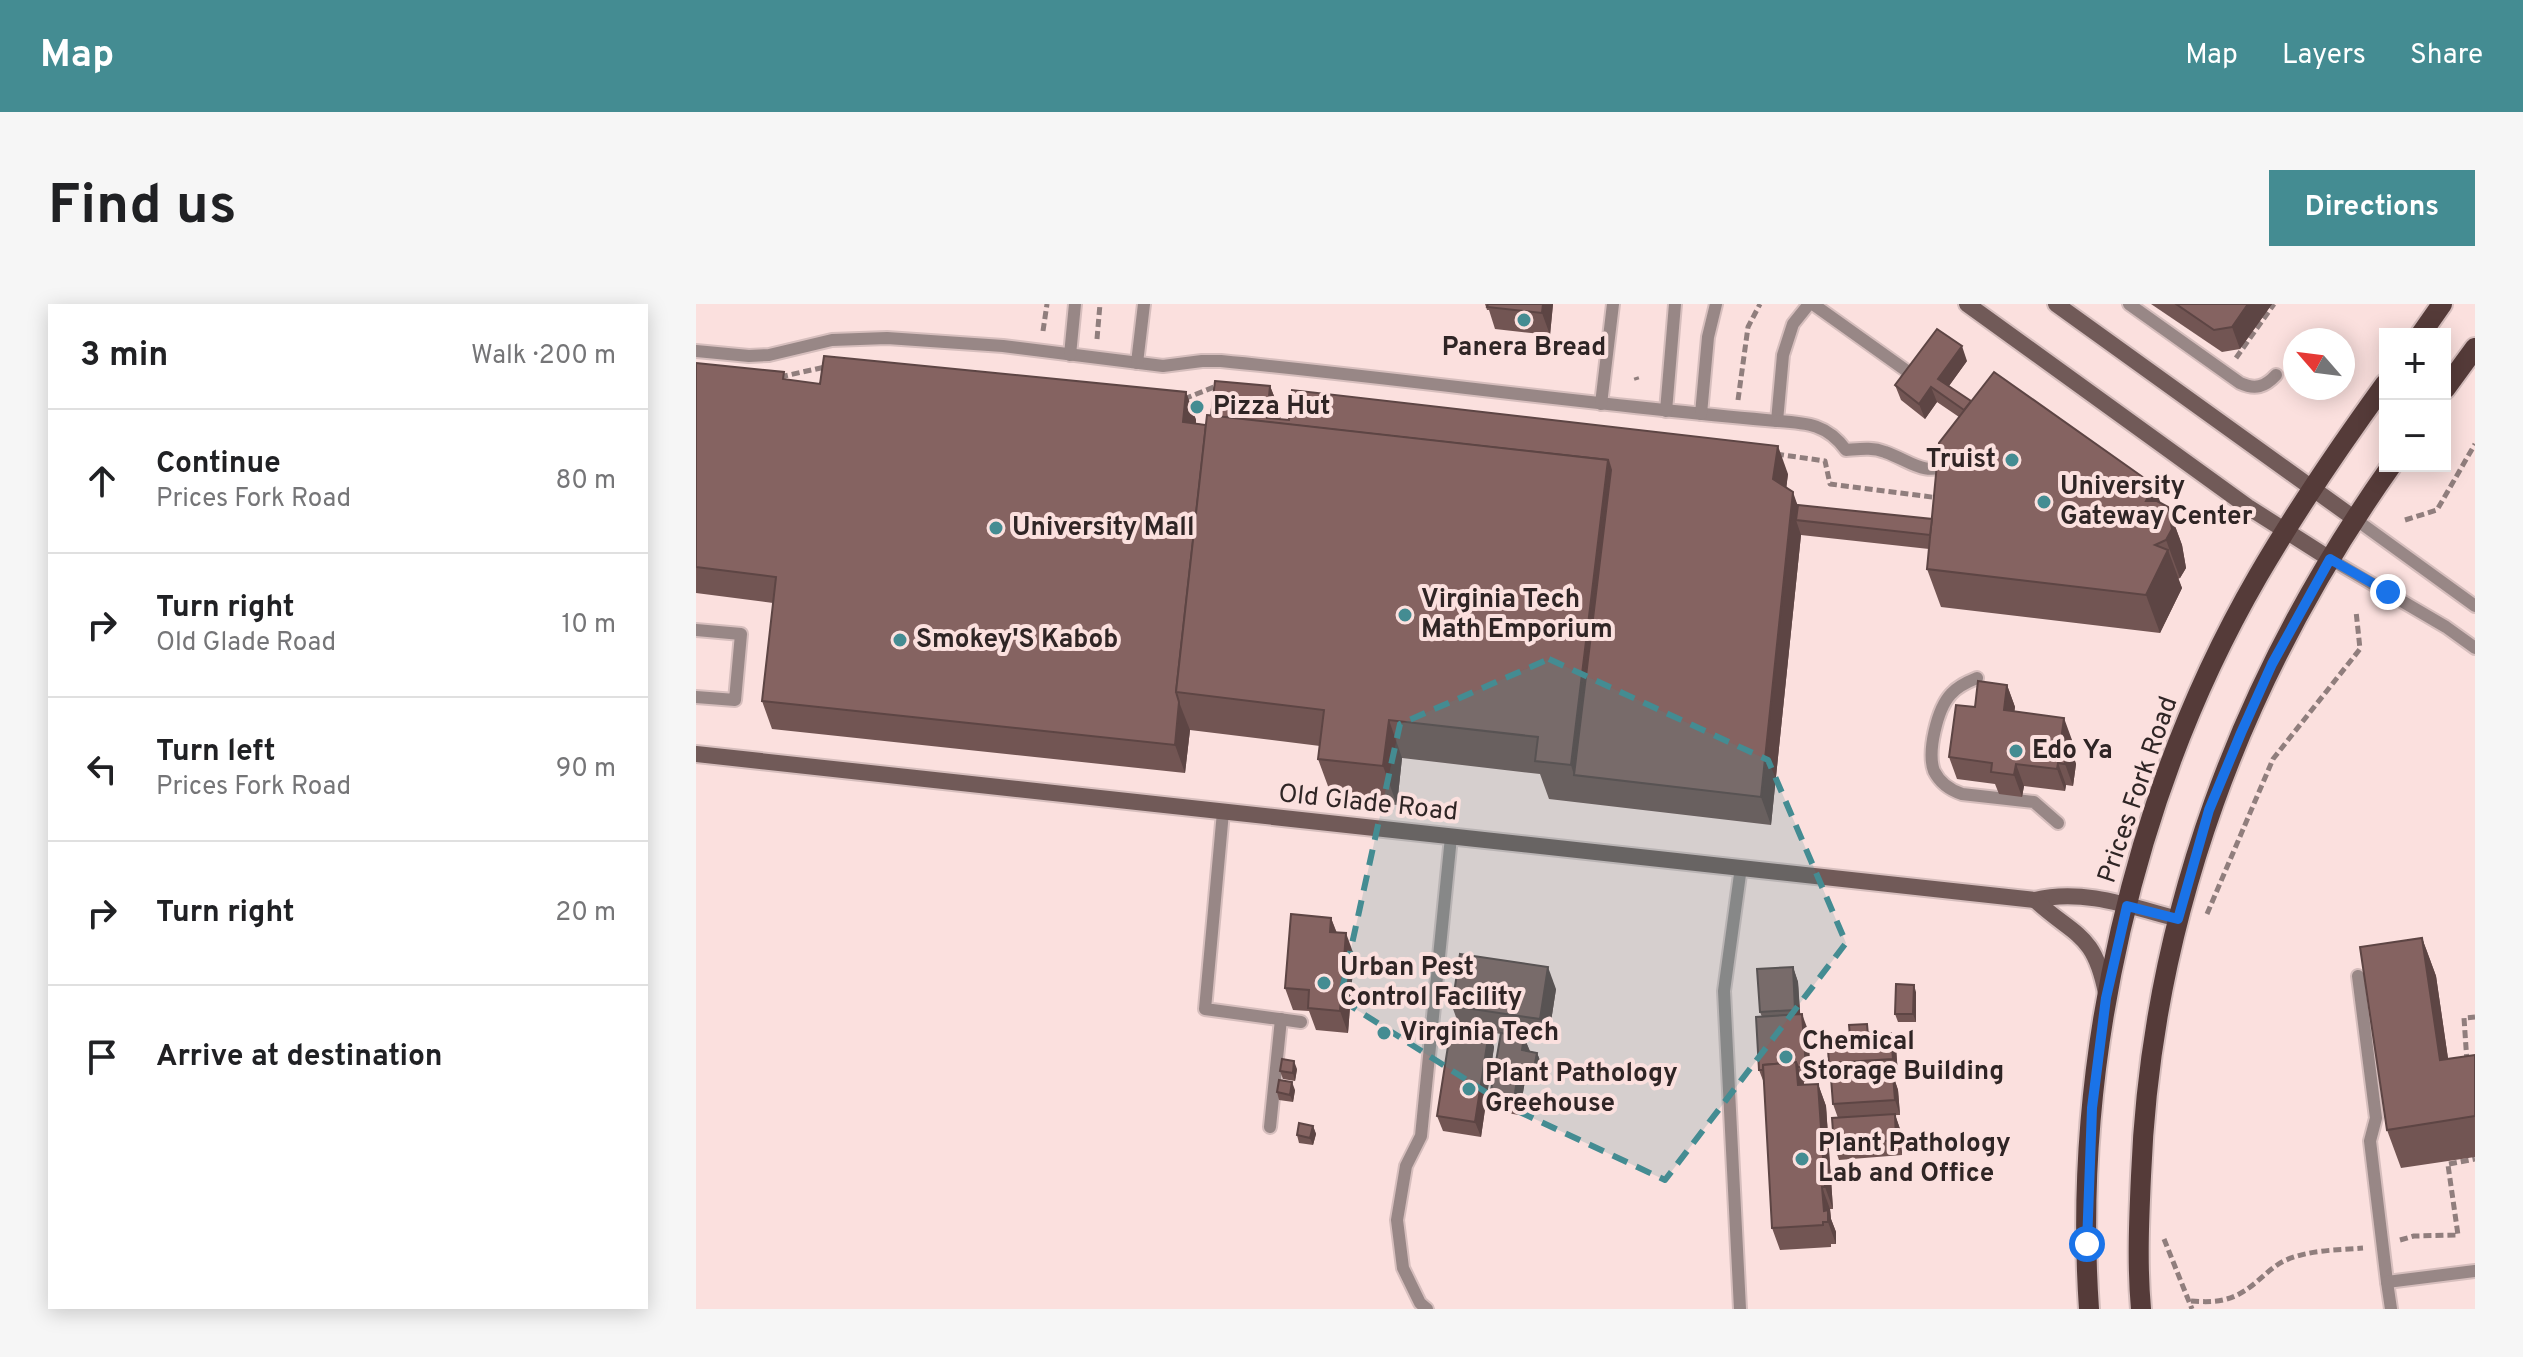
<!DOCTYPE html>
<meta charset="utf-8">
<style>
:root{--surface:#fff;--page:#f6f6f6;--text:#202124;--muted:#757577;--line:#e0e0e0;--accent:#448c92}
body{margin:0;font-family:Overpass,sans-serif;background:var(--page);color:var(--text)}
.controls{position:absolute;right:24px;top:24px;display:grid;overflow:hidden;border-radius:0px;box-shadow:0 4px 20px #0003}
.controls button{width:72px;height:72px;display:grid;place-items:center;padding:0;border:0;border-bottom:2px solid var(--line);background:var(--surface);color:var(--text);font:40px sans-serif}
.compass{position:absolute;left:1587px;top:24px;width:72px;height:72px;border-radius:50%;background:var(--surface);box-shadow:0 4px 20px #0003;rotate:298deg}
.stop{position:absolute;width:24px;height:24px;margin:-18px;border:6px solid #1a73e8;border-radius:50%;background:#fff}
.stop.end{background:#1a73e8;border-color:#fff;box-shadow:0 2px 8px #0008}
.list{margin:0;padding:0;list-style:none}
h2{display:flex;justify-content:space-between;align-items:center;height:104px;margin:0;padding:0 32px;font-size:34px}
h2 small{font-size:26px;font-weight:400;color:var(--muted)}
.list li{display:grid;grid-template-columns:52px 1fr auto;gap:24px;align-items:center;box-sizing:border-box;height:144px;padding:0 32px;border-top:2px solid var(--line)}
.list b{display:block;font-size:30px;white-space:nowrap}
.list p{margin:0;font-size:26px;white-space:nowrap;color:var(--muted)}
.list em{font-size:26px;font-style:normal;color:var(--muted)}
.icon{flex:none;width:44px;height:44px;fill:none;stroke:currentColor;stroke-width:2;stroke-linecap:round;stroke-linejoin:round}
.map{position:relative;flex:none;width:1779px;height:1005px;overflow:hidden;border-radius:0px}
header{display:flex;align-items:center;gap:48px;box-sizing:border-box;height:112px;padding:0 40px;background:var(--accent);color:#fff}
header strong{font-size:38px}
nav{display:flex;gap:44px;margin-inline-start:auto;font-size:28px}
.intro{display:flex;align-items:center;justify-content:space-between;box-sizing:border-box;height:192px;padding:0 48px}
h1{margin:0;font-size:56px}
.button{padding:20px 36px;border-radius:0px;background:var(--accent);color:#fff;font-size:28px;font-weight:700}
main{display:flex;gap:48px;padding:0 48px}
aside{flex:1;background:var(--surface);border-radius:0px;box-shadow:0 4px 20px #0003}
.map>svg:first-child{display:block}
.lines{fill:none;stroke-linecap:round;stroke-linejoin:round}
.lane-casing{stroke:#d6bebd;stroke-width:16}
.secondary-casing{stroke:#d6bebd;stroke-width:20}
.primary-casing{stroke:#d6bebd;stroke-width:24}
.path{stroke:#907e7d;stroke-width:5;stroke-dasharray:8 4;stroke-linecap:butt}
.lane{stroke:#988786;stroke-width:12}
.secondary{stroke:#715a58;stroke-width:16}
.primary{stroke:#553b39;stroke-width:20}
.wall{fill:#725553}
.shaded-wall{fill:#5d4544}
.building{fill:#856361;stroke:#5d4544;stroke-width:2}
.route{stroke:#1a73e8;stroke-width:10}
.marked{fill:#448c92;fill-opacity:0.2;stroke:#448c92;stroke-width:6;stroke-dasharray:16 10;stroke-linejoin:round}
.poi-dot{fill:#448c92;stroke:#fbe0de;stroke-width:3}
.labels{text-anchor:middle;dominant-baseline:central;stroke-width:8;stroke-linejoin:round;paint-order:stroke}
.poi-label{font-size:26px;font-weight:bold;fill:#2f2525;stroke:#fbe0de;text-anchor:start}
.street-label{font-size:26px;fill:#2f2525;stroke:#fbe0de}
</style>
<header>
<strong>Map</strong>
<nav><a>Map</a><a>Layers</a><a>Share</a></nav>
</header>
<div class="intro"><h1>Find us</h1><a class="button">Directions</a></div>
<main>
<aside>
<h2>3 min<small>Walk · 200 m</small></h2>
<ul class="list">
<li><svg class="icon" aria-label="ahead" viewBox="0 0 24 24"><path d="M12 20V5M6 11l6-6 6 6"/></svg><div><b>Continue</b><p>Prices Fork Road</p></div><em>80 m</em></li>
<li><svg class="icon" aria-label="right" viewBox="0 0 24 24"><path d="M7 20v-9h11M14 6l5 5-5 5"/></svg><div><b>Turn right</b><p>Old Glade Road</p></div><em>10 m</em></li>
<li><svg class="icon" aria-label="left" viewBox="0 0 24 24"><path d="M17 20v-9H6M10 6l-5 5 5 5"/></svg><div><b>Turn left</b><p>Prices Fork Road</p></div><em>90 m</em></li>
<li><svg class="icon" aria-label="right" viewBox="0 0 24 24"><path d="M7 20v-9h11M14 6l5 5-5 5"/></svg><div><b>Turn right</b></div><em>20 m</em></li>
<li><svg class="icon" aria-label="arrive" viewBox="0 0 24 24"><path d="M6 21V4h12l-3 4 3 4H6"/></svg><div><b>Arrive at destination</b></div></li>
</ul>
</aside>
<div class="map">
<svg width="1779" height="1005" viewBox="0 0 1779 1005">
<rect width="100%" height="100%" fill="#fbe0de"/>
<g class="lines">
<g class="lane-casing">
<g id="lane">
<path d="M1117,0l105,75"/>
<path d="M1433,0l111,79c15,7 25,4 36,-8"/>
<path d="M0,47l53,5 20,-1 63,-15 55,-2 116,8 160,20 39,-5h19c185,18 370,44 556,60l6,-66 10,-31 16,-20"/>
<path d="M374,51l5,-51"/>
<path d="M441,59l7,-59"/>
<path d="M905,100l12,-100"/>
<path d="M970,107l9,-107"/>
<path d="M1005,110l7,-77 8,-33"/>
<path d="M1081,117c30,2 50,3 69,29 14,-1 26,-3 39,2 26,9 38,25 66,12"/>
<path d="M1659,215l120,87"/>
<path d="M1634,255l116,68 29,21"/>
<path d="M0,326l45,4 -6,66 -39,-3"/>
<path d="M1281,374c-10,4 -19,8 -26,16 -14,15 -24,58 -17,77 6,12 16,19 28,23l72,8 24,21"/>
<path d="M527,508l-18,197 96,13"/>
<path d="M1662,672l18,142 -6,23 17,141"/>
<path d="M574,823l11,-108"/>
<path d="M731,1005l-7,-6 -17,-35 -6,-48 9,-54 15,-30 30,-299"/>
<path d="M1044,1005l-16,-318 17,-124"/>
<path d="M1695,1005l-4,-27 88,-11"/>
</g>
</g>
<g class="secondary-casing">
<g id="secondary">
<path d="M1271,0l281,203 82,52"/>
<path d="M1360,0l299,215"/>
<path d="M0,450l1339,146c48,-12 97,7 143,19"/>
<path d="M1339,596c40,37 59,32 71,93"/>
</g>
</g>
<g class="primary-casing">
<g id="primary">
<path d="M1725,30l21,-30"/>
<path d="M1749,85l30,-41"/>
<path d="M1393,1005c-17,-247 45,-519 169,-733 39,-67 82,-130 127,-192"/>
<path d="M1445,1005c-4,-44 -2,-89 0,-133 10,-259 101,-499 250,-710"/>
</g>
</g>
<g class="path">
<path d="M347,27l4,-27"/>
<path d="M401,35l3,-35"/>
<path d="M1540,54l38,-54"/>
<path d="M84,73l45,-10"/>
<path d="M940,73l1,3"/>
<path d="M488,95l35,-14"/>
<path d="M1042,96l10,-73 12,-23"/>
<path d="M1080,150l49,7 5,23 109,14"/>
<path d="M1709,216l32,-10 38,-66"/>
<path d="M1511,610l66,-155 87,-110 -4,-38"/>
<path d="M1771,758l-3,-44 11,-1"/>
<path d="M1753,860l26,-5"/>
<path d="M1468,935l28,70"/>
<path d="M1704,936l14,-4 44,-1 -10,-70"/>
<path d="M1495,997c26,2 42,0 63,-17 10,-8 18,-17 30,-23 23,-11 53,-11 79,-13"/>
</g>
<use href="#lane" class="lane"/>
<use href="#secondary" class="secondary"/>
<use href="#primary" class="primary"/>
</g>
<g class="wall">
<path d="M789,0h68l-3,31 -55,-6 -6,-19h-2z"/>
<path d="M1455,0h121l-32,45 -18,3z"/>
<path d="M1271,57l-18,25 22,15 197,106 14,38 4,23 -6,10 -2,1 4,9 -22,45 -219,-26 -14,-38 2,-20 -128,-14 -30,290 -222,-26 -9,-25 -138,-16 -5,47 -65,-8 -14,-38 2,-13 -130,-16 -5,43 -413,-44 -10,-28 11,-98 -77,-10v-230l91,17 33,4 366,8 10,28v3l10,2 5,-9 59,-30 11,28 -1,5 508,55 -2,14 12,17 134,14 27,-102 -22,-15 -12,17 -24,-19 -6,-15z"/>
<path d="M1311,381l8,22 -1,5 58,28 -1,9 5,15 -3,22 -7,-1 -1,6 -41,-5 -2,11 -23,-3 -4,-10 -38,-5 -8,-22 26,-50z"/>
<path d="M635,614l6,15 17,22 -6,78 -32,-3 -7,-19 -16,-1 -8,-22z"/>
<path d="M1726,634l14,38 12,83 27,-4v102l-74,11 -14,-38z"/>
<path d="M1097,663l5,15 2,33 8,15 3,52h-7v3l14,-1 8,22 7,103h-3l1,10 5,13v12h-5v3l-51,3 -8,-22 -8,-145 -5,-13 3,-53 -2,-5z"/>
<path d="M860,685l-8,52 -24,-4 6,14 7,2 6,15 -3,15 -15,-2 -6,34 -24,-4 -5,-15 11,-62 -12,-2 5,15 -13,90 -38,-6 -6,-15 23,-88 -8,-22z"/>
<path d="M1220,688v30h-18l-3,-8z"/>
<path d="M1174,727v3l21,-1 5,15 2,26 -5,1 5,15 2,25h-5l5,14 2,26 -63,5 -5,-15 4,-27 -5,-14 1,-26 -5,-15 21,-27z"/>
<path d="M601,765l-2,12 -12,-2 -3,-8z"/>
<path d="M599,786l-2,12 -14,-2 -2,-8z"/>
<path d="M617,822l3,8 -3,11 -14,-2 -2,-8z"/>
</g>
<g class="shaded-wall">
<path d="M847,0h10l-3,31 -8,-22z"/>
<path d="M1552,0h24l-32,45 -8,-22z"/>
<path d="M1266,42l5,15 -24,33 -5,-15z"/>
<path d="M574,82l11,28 -3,19 -11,-15z"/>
<path d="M1235,83l6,15 -12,17 -6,-15z"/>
<path d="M490,88l10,28 -3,30 -10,-28z"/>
<path d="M1082,142l10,28 -4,33 -11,-28z"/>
<path d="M912,156l14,39 -48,276 -3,-10z"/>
<path d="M1458,181l14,38 -22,-22z"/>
<path d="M1097,188l10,29 -7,-1 5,15 -30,290 -10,-28z"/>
<path d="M1472,203l14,38 4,23 -6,10 -14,-38z"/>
<path d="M1472,246l14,38 -22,45 -14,-38z"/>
<path d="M1311,381l8,22 -3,25 -8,-22z"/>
<path d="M483,398l11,28 -5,43 -10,-28z"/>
<path d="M1368,414l8,22 -1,9 5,15 -3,22 -8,-22 -4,-23z"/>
<path d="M693,416l13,38 -5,47 -14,-39z"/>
<path d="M1362,459l8,22 -1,6 -8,-22z"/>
<path d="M1320,460l8,22 -2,11 -8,-22z"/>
<path d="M635,614l8,22 -9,-8z"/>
<path d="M650,629l8,22 -6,78 -8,-22z"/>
<path d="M1726,634l14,38 18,123 -14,-39z"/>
<path d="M852,663l8,22 -8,52 -8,-22z"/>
<path d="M1097,663l5,15 3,43 -6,-15z"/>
<path d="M1218,681l2,7v30l-3,-8z"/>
<path d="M1106,710l6,16 3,52 -5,-15z"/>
<path d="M793,728l5,15 -13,90 -6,-15z"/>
<path d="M1195,729l5,15 2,26 -5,-15z"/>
<path d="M828,733l6,15 -8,-2z"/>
<path d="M841,749l6,15 -3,15 -6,-15z"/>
<path d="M598,757l3,8 -2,12 -2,-8z"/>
<path d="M1100,758l8,22 -6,1z"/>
<path d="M823,762l6,15 -6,34 -5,-15z"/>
<path d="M1197,771l5,15 2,25 -5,-15z"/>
<path d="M596,778l3,8 -2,12 -3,-7z"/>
<path d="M1122,780l8,22 7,103 -8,-22z"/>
<path d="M1199,810l5,15 2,26 -6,-15z"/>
<path d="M617,822l3,8 -3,11 -3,-7z"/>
<path d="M1126,883l8,22 1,10 5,13v12l-12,-33z"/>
</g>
<g class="building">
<path d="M792,0h55l-1,9 -55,-6z"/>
<path d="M1480,0h72l-16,23 -18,3z"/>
<path d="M1241,25l25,17 -24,33 33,22 -7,9 -33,-23 -12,17 -24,-19z"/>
<path d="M128,52l362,36 -3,30 23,3 -30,267 3,10 -4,43 -413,-44 14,-124 -80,-10v-204l88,9 -1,7 37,5z"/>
<path d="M1298,68l160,113 -8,16h11l11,6 4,22 -6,11 -11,5 13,5 -22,45 -219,-26 12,-126z"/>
<path d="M519,77l55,5 -3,32 22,2 3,-30 486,56 -5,33 20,13 -32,305 -187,-22 37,-305 -3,-10 -397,-44z"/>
<path d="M511,111l401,45 -37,305 -36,-4 3,-24 -149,-17 -6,46 -65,-7 6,-49 -148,-18z"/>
<path d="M1102,201l134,14 -2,16 -134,-15z"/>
<path d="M1282,377l29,4 -3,25 60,8 -3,23 7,1 -3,22 -7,-1 -1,6 -41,-5 -2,11 -23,-3 1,-9 -43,-6 7,-52 19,2z"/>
<path d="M595,610l40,4 -1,14 16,1 -6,78 -32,-3 1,-18 -24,-2z"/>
<path d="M1726,634l18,122 35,-5v61l-88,14 -27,-183z"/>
<path d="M764,650l88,13 -8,52 -88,-13z"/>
<path d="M1097,663l2,43 -35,2 -3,-43z"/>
<path d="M1200,680l18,1 -1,29h-18z"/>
<path d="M1106,710l4,53h-8l-2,-5 -33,3v5h-4l-3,-53z"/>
<path d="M1171,720l1,11 -18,1 -1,-11z"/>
<path d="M755,723l38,5 -14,90 -38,-6z"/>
<path d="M805,729l23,4 -2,13 15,3 -3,15 -15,-2 -5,34 -24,-4z"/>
<path d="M1195,729l2,26 -64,4 -2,-26z"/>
<path d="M586,755l12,2 -1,12 -13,-2z"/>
<path d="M1100,758l2,23 20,-1 7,103h-3l2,24 4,-1v12h-5v3l-51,3 -9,-163z"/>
<path d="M1197,771l2,25 -62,4 -2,-26z"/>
<path d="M583,776l13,2 -2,13 -13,-3z"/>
<path d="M1199,810l1,26 -62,5 -2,-27z"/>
<path d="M603,819l14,3 -3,12 -13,-3z"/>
</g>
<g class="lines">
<path class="route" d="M1391,940l5,-136 14,-110 21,-92 51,13 31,-109 32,-77 31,-69 58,-105 58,33"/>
</g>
<path class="marked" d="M853,355l219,101 78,183 -181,237 -156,-73 -169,-108 60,-275z"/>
<g class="poi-dot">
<circle cx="828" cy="16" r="8"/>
<circle cx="501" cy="103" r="8"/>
<circle cx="1316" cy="156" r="8"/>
<circle cx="1348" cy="198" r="8"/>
<circle cx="300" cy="224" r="8"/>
<circle cx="709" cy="311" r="8"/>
<circle cx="204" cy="336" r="8"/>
<circle cx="1320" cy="447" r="8"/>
<circle cx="628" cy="679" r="8"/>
<circle cx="688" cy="729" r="8"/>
<circle cx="1090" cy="753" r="8"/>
<circle cx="773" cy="785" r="8"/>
<circle cx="1106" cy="855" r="8"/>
</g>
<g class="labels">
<g class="poi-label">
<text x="828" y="44" text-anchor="middle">Panera Bread</text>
<text x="517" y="103">Pizza Hut</text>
<text x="1300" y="156" text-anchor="end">Truist</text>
<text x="1364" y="183">University<tspan x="1364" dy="30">Gateway Center</tspan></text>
<text x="316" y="224">University Mall</text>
<text x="725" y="296">Virginia Tech<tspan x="725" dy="30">Math Emporium</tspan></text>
<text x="220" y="336">Smokey'S Kabob</text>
<text x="1336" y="447">Edo Ya</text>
<text x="644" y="664">Urban Pest<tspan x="644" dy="30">Control Facility</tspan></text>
<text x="704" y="729">Virginia Tech</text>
<text x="1106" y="738">Chemical<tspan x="1106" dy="30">Storage Building</tspan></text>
<text x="789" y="770">Plant Pathology<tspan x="789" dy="30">Greehouse</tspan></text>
<text x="1122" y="840">Plant Pathology<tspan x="1122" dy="30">Lab and Office</tspan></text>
</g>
<g class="street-label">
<text transform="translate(1443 486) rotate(-71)">Prices Fork Road</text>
<text transform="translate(672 500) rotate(6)">Old Glade Road</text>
</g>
</g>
</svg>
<div class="controls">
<button>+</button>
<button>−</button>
</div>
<svg class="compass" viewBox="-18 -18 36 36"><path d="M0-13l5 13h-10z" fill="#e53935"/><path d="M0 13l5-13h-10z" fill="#757577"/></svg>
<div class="stop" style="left:1391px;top:940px"></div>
<div class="stop end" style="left:1692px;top:288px"></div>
</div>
</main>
